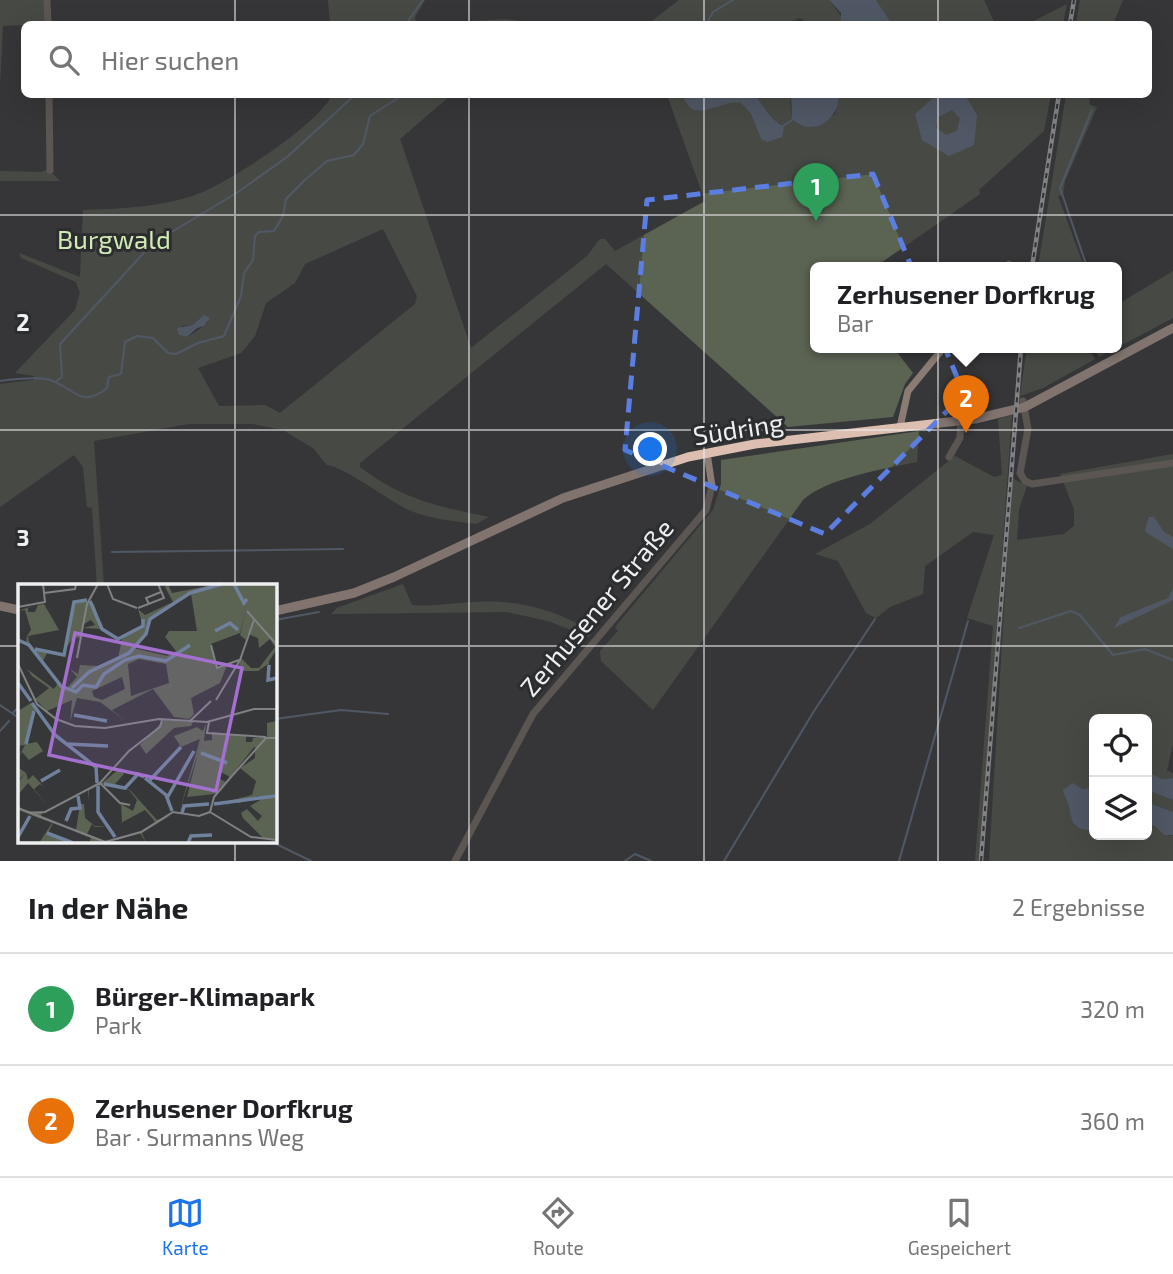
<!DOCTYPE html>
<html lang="de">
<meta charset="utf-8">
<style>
:root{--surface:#fff;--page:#f2f2f2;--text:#202124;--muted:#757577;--line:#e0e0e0;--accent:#1a73e8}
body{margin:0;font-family:"Exo 2",sans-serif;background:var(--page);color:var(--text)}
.controls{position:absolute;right:21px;bottom:21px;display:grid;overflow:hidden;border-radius:10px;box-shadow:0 7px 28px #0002}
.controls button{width:63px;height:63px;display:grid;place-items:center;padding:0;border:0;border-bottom:2px solid var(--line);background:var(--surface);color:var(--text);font:35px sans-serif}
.you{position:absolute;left:651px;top:450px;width:24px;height:24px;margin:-18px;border:5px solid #fff;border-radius:50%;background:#1a73e8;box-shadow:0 0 0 10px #1a73e833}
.badge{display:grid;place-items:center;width:46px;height:46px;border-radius:50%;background:var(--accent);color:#fff;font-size:23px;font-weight:700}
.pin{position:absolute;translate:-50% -58px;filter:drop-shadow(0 2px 4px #0008)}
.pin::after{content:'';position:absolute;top:37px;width:24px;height:21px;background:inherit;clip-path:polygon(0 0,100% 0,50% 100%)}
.popup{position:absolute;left:810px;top:262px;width:312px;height:91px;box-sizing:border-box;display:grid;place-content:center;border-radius:10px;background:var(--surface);filter:drop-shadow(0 2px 5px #0005);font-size:23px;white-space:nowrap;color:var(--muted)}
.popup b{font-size:26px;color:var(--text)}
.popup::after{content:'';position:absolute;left:50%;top:100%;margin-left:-14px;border:14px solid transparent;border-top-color:var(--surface)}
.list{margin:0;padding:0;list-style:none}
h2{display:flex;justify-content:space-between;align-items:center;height:91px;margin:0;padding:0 28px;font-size:30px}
h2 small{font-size:23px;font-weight:400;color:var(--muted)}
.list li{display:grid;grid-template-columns:46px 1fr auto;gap:21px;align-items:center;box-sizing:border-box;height:112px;padding:0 28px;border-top:2px solid var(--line)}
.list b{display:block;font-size:26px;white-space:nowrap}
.list p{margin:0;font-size:23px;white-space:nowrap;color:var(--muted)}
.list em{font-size:23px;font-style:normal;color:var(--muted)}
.icon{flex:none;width:38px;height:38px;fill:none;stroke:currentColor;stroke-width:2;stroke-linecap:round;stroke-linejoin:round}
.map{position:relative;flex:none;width:1173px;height:861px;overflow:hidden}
.search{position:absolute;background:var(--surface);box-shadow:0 7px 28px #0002;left:21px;right:21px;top:21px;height:77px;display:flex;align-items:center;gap:18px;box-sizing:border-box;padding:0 24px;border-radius:10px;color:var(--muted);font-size:26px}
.sheet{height:315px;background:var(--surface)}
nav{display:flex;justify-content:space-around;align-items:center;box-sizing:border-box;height:98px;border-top:2px solid var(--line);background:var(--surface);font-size:19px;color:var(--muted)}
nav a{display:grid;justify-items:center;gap:4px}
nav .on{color:var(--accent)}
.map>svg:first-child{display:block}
.built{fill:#3c4148}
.green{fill:#5b6353;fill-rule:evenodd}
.water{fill:#6f819c;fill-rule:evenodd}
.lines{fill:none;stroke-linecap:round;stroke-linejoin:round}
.stream{stroke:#6f819c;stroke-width:2}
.minor{stroke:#8a7c74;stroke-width:7}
.major{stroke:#dcbfb0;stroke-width:9}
.rail-casing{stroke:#dcdddf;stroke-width:4.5}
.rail{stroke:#2c2d2f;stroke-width:2;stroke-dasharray:5;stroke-linecap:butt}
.marked{fill:none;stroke:#5c7ee0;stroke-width:5;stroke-dasharray:14 9;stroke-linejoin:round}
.grid{fill:none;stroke:#eeeff1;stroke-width:2;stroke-opacity:0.55}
.labels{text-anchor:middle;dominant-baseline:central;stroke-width:6;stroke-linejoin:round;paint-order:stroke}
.park-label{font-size:26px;fill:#d1ebb6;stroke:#2c2d2f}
.street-label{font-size:26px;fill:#eeeff1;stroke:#2c2d2f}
.inset-river{fill:none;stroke:#6f819c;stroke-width:3.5}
.inset-road{fill:none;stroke:#808183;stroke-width:2}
.view{fill:#a370d0;fill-opacity:0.15;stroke:#a370d0;stroke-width:3.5}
.inset-edge{fill:none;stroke:#eeeff1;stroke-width:3.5}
.grid-label{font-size:23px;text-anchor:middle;font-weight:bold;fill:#eeeff1;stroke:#2c2d2f;stroke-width:6;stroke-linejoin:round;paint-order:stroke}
</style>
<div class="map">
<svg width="1173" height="861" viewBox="0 0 1173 861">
<rect width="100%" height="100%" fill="#363739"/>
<g class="built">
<path d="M1058,95h3l-26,172h-5z"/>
<path d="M1019,347h5l-30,388 -11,126h-3z"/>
</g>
<g class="green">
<path d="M0,0h45v24l-42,2 -3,58z"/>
<path d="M328,0h97l-10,17 1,6 7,1 83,-5 35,5h-211z"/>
<path d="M679,0h150l14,19 -2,5h-32l-9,-6 -17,6h-140h5z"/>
<path d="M876,0h108l11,24h-103z"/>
<path d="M1080,0h43l-10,24h-37z"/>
<path d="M1067,4l-4,20h-35z"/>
<path d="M332,95h119l-51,44 71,209 116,-92 13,-17h5l10,12 90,-50 -38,-106h16l12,15c18,4 28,-12 46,-7l10,11 10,25 21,-14 -10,-7 -17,-23h36c-5,39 18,35 44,19l4,-19h212l-7,36 -65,59 1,4 -105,73h-59v80h77l20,26 -8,11 -12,33 -105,10 -182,-163 -246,199v4c42,32 78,40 129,50l-13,7c-22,-3 -48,-5 -69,-15 -19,-9 -64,-43 -80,-44l-14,-17 -30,-18 -30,-6h-65l-94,17 10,145h-7l-5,-78 -5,-1 -4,-40 -9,-12 -74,52v-123l34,-4v-4l-19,-3 60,-63 5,-17 -4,-11 -55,-24 -2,-5 61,24 3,-67c35,-1 79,-3 112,-15 31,-10 124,-71 137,-100zM383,229l34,67 -2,8 -135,109 -15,-8 -46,1 -21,-38 43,-15 14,-17 11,-33 29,-20 10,-19zM204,316l4,6c-5,5 -14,11 -21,15l-8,-2 3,-9 11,-1z"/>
<path d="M1066,95h23l1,10 7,2 -32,74 -2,14 -5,1 26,71h-46z"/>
<path d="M48,169l12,12h-60v-10l42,1z"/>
<path d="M1173,271v47l-74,39 -6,-10h23l1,-42z"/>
<path d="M1027,347h36l3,4 7,-4h15l7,12 -52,29 -23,8z"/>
<path d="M1012,415l-32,446h-5l18,-235 -26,-8 27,-83 -21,-3 -48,34 -2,28 -33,13 -14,11 -10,-5 -28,-52 -23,-7 55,-30 85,-68 39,21 8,-2 -4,-56z"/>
<path d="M919,431l-2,31c-33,7 -90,16 -114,38l-150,210 -52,-49 -1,-10 18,-20 -3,-4 98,-117 8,-26v-24z"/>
<path d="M1173,454v290l-6,27 6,2v5l-10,1 -16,-7v-53h-53v69l-12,1 -15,10c6,20 2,33 27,31v5h53v-11h2l20,12 4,-1v26h-184l23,-383 15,8 -8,23 -2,31 47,-6 10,-8v-17l-14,-35z"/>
<path d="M403,584l9,21c20,2 40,-2 60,-3 42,-3 86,7 120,31l-3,4 -41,-16 -41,-9 -176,2 6,-6z"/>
<path d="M1147,790l26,10v12l-26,-10z"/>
</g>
<g class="water">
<path d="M829,0h47l16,24h-51v-11z"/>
<path d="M683,95h72l17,23 12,9 -2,10 -15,5 -6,-3 -10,-25 -10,-11c-21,-5 -48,25 -58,-8z"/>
<path d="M791,95h48c0,25 -27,43 -47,24z"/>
<path d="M965,95l12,20 -3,30 -25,11 -27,-16 -7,-26 18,-16zM952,110l8,8 -3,13 -11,4 -10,-7 2,-11z"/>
<path d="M204,315l6,3 -6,8 -7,2 -10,9 -8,-2 -2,-7 16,-3z"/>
<path d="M1149,517h5l10,15 9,5v12l-26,-16 -2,-3z"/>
<path d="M1173,588v12l-59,28 7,-11 47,-19z"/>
<path d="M1147,772l16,7 10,-1v22l-26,-10z"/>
<path d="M1073,783l9,6 12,-1v42c-20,1 -22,-6 -25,-23 -1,-7 -5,-10 -6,-17z"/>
<path d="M1147,802l26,10v23h-8l-11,-9 -7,-2z"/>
</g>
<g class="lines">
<g class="stream">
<path d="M406,24l17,-24"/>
<path d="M706,24l7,-12 20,-12"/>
<path d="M783,126l9,-6"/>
<path d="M1087,267l-27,-79 32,-78"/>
<path d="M0,381c14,-2 32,-4 46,-2 26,5 33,32 61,9l2,-11 12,-3 4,-32 12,-6 16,2 15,15 8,1 22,-11 26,-7 17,-40 3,-23 9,-13 2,-24 4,-4 15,-1 9,-15 3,-17 20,-20 21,-18 27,-6 9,-11 7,-28 34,-22"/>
<path d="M55,382l7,-5 -2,-33 92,-100 86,-52 49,-35 69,-63"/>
<path d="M112,552l231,-3"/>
<path d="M275,620l44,-8"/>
<path d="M1019,628l52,-17 9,4 33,40 32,-6 28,11"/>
<path d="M0,705l19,13"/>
<path d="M13,713l6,-7"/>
<path d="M275,719l66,-9 47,4"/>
<path d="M0,731l9,-10"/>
<path d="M272,842l39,19"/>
<path d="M625,861l10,-7 16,7"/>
<path d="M724,861l90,-150 61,-92"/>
<path d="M899,861l69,-240"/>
</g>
<g class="minor">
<path d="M47,0l1,24"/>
<path d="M49,94l1,76"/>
<path d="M1007,267l2,-3"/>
<path d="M1023,401l5,28 -8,44 5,8 7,3 141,-21"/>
<path d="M900,427l8,-36 36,-44"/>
<path d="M949,457l11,-19 1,-18"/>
<path d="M455,861l78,-147 173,-204 6,-24 -5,-33"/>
</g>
<g class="major">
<path d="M0,606l19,4"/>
<path d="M275,611l79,-18 40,-16 169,-79 125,-41 67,-13 220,-25 50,-12 148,-79"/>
</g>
<g class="rail-casing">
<g id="rail">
<path d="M1070,24l4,-24"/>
<path d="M1032,267l27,-173"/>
<path d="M981,861l40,-514"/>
</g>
</g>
<use href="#rail" class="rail"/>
</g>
<path d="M0 0H1173V861H0ZM873,174l91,220 -139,140 -200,-84 22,-250z" fill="#363739" fill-opacity=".55" fill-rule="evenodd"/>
<path class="marked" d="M873,174l91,220 -139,140 -200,-84 22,-250z"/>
<path class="grid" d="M235,0v24M469,0v24M704,0v24M938,0v24M235,94v492M469,94v767M704,94v767M938,94v767M0,215h1173M0,430h1173M0,646h19M275,646h898M235,842v19"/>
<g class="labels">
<g class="park-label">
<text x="114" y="238">Burgwald</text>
</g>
<g class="street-label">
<text transform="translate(738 428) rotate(-9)">Südring</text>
<text transform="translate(596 607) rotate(-50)">Zerhusener Straße</text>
</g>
</g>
<g transform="translate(18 584)">
<rect width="259" height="259" fill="#363739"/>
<path d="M150,0l4,9 46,-9h59v65l-8,12v14l-1,-11 -10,7h-17l-2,-5 2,-8 10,10h8l16,-21 -5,-8 -11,9 -1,-10 -10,-4 -2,6 -6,-5 6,-25 -6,23 -29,11 5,24 11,-3 -7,18 -29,15 3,16 -5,5 -15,-2 -21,-28 -41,21 15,12 -27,-20 -23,-4 -7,24 2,-22 -25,11 -12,-12 14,-11 -17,-12 -5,-7 27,20 4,-6 9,5 10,-11 -7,-8 8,5 2,-9 17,1 21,-8 4,-19 21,-13 -5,-17 7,6 28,-13 -8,-15zM173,10l6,37h-28l-4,6 11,14 -9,5 -34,-8 13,-14 4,-15zM121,75l27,5 3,19 -38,13 -3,-32zM104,93l3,12 -23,11 -8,-3 -2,-6zM63,16l13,4 8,25 -19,-1 12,-3 -4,-5 -7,4 -4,14 -6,-1 -8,11 8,-45zM26,20l15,26 -31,6 1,6 5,7 44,11 -31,-7 -5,10 -16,-19 1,-8 4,-6 -6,-20 -7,1 18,-6 -8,3v4h7l3,-7zM13,119l4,7 -9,34 11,-2 6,9 -14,9 -7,-8 -4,6 7,-13 -7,1v-35zM146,136l29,2 -2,4 -17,2 -28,26 -6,-9zM259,137v118h-13l-21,-21 -2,-5 6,-4 11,12 4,-5 -12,-10 12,-7 -4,-3 -19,7 -11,-2v5l-2,-4 -13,3 39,-10 4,-14 -16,-13 15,-10v-12l-25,31 -9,-5 -3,6 8,4 -11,12 -28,3 11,-44 -19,60 21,-74 -19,8 -7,-11 23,-9 6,4 3,-8 -2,18 8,-1v-8l34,4v6h6l1,-4 14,-1v-14zM1,184l7,5 2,7 5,-5 11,12 -4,-3 -6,5 16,19 -22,-25 -10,12v-13l7,-8 -7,6zM101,185l5,5 -9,10 15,6 27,30 14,-5 -29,18 4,10 -6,-10 -23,7 -7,-13h-15l-3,-3 -5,10 19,7 -17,2 2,-5 -38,-15 -5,10 23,10h-32l13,-20 -34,-13 24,2 -1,5 35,13 4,-26h4l1,14 10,8 13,1 -10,-15 -1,-26 -8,4 -1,11v-11l-10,3 22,-9 -1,28 15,20 2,6 24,-6 15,-10 -2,-3 -8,-9 -28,15 5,-3 -1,-18 12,7 4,-11 -8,-10 -28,-6z" fill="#5b6353" fill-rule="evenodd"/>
<path class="inset-river" d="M216,0l10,19 3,-4M72,17l12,28 16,10 25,-13v-7M197,47l15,-8 8,7M0,56l11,5 32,41 15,6 7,-7 13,2 8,-13 21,-14 14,-4 27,5 24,-16M17,65l29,6 10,-53 13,-2M251,81l-1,15 9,-2M0,99l13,18M54,104l17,-16 40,-19 17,-19 4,-15 40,-26 32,-9M14,119l23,32 41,32 1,16M56,131l33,6M8,160l8,-33M50,160l40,2M183,169l26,10M127,194l21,17 6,16M132,196l31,-33M23,197l19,-11M86,200l21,4 13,-14 6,3M80,202v26l17,25M149,214l27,-47M196,220l62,-8M164,229l2,-7 25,-2M48,237l5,-12 9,-1 -2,-12M29,249l26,10M0,253l12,-21M170,259l3,-7 21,-1"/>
<path class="inset-road" d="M89,0l6,15 24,9M26,9l31,-4 1,-5M131,20l-3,-6 15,-6M0,23l27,-5 -2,-18M120,24l26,-10 -6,-14M229,27l30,34M193,61l6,23 22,-8M59,74l10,-54 11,-20M0,80l19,40 19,15 19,7 30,2 54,-9 48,3 47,-13h23M198,116l24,-40 14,-40M172,137l21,-20M191,138l-2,11 59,4M82,199l20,20 10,2M0,224l87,34M192,228l4,-15 17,-20 35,-39h11M192,228l41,25 26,3M13,229l14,-1 55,-29 29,-32 31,-24 2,-7M87,258l36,-10 32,-20 26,4 11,-4"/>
<path class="view" d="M57,49l167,35 -26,123 -167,-36z"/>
<rect width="259" height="259" class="inset-edge"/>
</g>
<g class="grid-label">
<text x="23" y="331">2</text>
<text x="23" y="546">3</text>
</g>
</svg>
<div class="controls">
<button><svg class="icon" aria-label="locate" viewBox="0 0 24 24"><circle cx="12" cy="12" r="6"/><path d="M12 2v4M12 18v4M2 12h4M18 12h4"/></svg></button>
<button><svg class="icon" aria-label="layers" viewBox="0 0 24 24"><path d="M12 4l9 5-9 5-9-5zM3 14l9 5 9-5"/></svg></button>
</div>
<div class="you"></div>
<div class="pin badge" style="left:816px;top:221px;background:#2e9e5b">1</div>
<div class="pin badge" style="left:966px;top:433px;background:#e8710a">2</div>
<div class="popup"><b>Zerhusener Dorfkrug</b>Bar</div>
<div class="search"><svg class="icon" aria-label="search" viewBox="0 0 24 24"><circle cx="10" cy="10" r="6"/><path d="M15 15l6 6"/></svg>Hier suchen</div>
</div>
<section class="sheet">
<h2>In der Nähe<small>2 Ergebnisse</small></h2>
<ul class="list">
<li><span class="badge" style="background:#2e9e5b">1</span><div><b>Bürger-Klimapark</b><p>Park</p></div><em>320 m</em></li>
<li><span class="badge" style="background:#e8710a">2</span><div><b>Zerhusener Dorfkrug</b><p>Bar · Surmanns Weg</p></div><em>360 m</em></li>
</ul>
</section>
<nav>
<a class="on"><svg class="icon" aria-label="map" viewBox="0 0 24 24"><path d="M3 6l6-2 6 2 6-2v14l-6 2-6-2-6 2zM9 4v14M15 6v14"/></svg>Karte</a>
<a><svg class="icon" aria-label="directions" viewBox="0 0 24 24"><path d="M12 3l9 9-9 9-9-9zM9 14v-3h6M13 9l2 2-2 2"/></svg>Route</a>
<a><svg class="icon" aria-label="saved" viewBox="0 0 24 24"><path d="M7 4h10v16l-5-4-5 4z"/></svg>Gespeichert</a>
</nav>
